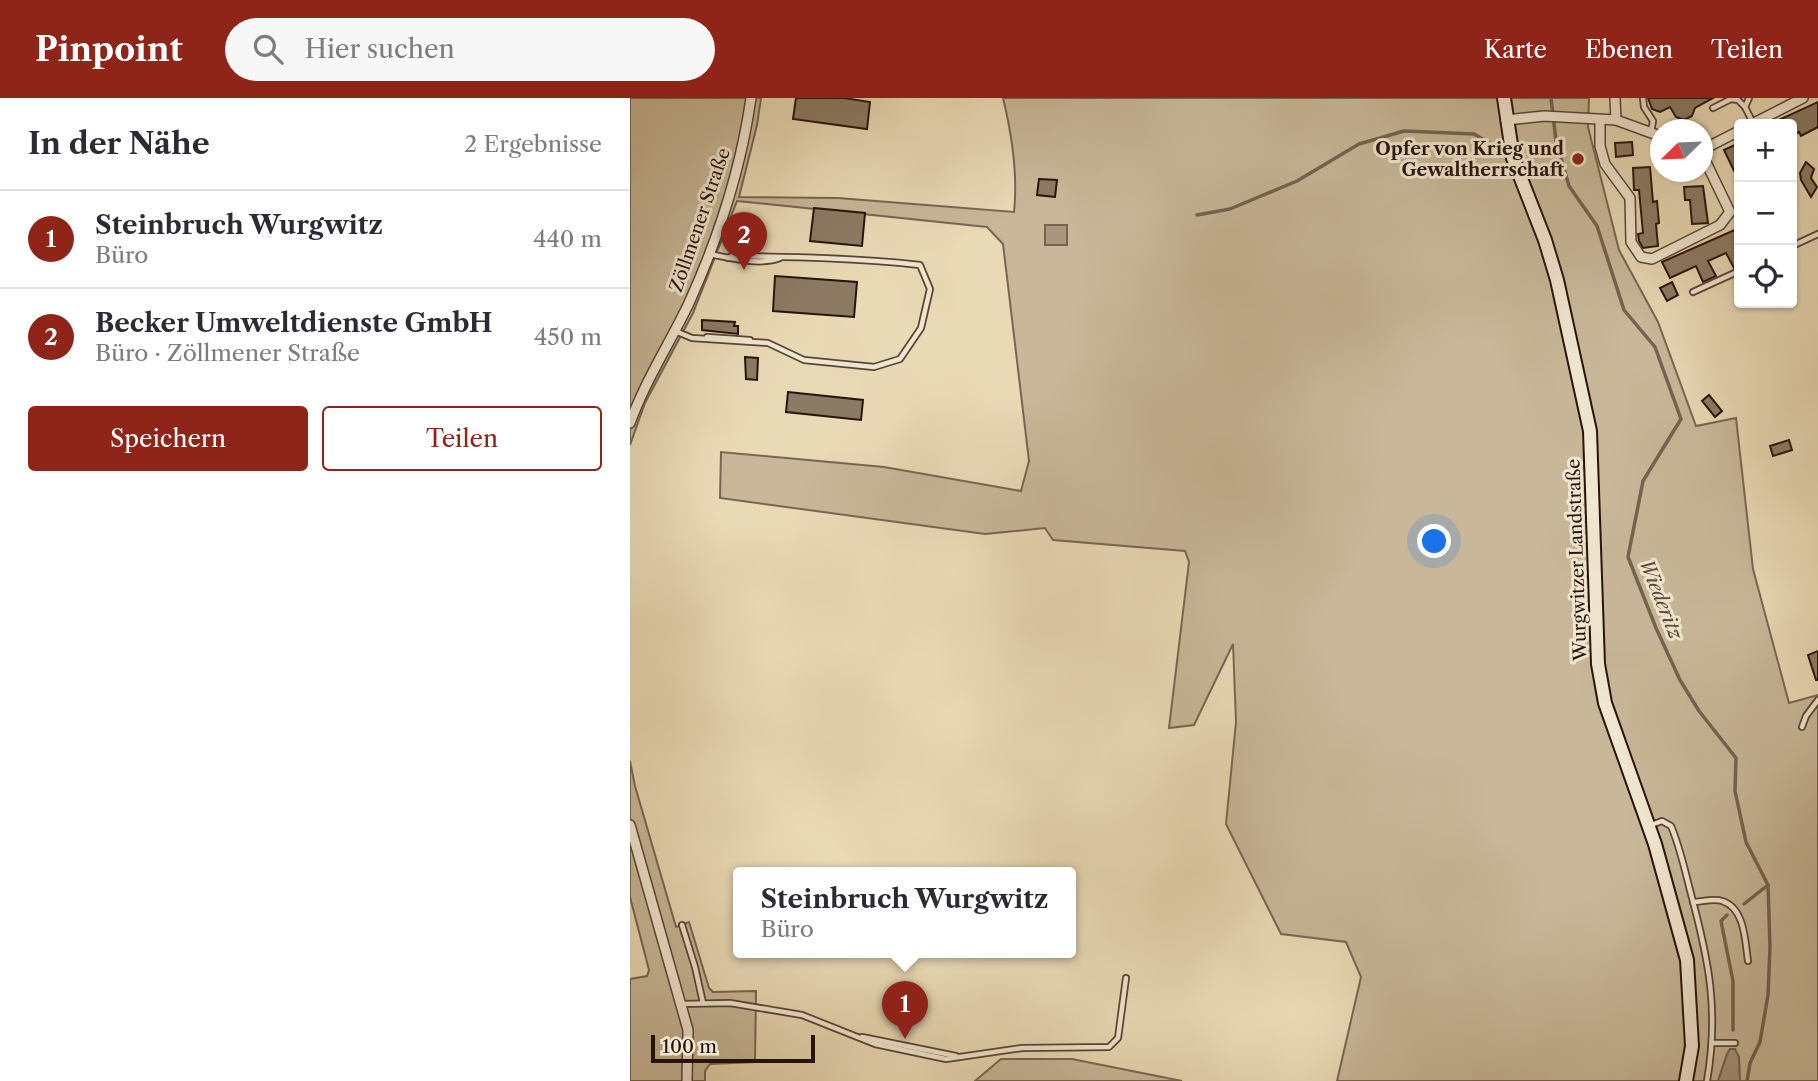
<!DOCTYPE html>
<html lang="de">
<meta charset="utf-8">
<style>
:root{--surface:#fff;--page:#f7f7f7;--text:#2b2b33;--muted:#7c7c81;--line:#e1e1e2;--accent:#8f2418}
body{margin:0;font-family:"Libre Caslon Text",serif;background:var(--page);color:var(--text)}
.controls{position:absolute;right:21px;top:21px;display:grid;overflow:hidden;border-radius:7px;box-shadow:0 2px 5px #0004}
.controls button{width:63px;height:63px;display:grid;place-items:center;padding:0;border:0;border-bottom:2px solid var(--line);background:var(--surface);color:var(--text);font:35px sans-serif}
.compass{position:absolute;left:1020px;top:21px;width:63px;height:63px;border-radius:50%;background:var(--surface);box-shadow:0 2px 5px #0004;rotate:247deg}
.scale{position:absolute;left:21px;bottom:18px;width:164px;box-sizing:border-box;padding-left:7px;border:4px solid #27140c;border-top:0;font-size:19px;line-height:24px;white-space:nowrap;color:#27140c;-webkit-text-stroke:5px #f1e7d0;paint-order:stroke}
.you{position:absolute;left:805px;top:444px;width:24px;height:24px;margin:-18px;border:5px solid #fff;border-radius:50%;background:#1a73e8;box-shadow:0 0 0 10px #1a73e833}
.badge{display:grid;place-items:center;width:46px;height:46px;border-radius:50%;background:var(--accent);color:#fff;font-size:23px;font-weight:700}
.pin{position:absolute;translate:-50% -58px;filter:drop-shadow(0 2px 4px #0008)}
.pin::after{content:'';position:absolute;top:37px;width:24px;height:21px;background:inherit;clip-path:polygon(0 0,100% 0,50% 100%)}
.popup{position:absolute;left:103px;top:769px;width:343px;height:91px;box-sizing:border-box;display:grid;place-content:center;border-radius:7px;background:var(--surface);filter:drop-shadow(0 2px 5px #0005);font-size:23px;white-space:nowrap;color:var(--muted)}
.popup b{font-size:26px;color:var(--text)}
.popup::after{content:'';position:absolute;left:50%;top:100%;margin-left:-14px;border:14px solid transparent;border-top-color:var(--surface)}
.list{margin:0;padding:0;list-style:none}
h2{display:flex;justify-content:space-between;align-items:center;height:91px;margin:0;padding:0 28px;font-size:30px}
h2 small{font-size:23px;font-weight:400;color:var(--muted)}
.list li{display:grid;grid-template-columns:46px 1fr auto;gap:21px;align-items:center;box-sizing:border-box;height:98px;padding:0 28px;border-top:2px solid var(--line)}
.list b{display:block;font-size:26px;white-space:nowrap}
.list p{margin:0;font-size:23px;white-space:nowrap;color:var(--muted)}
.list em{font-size:23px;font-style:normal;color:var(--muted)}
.actions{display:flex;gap:14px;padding:21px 28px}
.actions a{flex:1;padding:16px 0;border:2px solid var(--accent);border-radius:7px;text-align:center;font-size:24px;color:var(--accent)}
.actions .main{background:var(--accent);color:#fff}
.icon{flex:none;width:38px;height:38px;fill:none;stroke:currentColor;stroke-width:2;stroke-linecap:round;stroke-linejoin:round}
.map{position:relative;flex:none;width:1188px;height:983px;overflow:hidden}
header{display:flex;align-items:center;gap:42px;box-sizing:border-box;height:98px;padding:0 35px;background:var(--accent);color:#fff}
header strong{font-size:33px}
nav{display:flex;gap:38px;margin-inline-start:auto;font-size:24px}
.search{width:490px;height:63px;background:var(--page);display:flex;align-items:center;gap:18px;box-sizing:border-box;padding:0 24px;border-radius:38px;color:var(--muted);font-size:26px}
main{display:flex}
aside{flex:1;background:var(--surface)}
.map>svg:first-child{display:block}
.green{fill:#c8b899;stroke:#786652;stroke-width:2}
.water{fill:#a7977c;stroke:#74634f;stroke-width:2}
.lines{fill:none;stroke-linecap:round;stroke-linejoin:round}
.stream{stroke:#74634f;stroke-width:3.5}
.building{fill:#8c7b64;stroke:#27140c;stroke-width:2}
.service-casing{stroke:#584636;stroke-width:8}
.minor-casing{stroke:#584636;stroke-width:12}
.secondary-casing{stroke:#27140c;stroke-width:16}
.service{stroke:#f1e7d0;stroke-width:4.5}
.minor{stroke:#f1e7d0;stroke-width:9}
.secondary{stroke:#f1e7d0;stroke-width:12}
.poi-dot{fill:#8f2418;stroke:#f1e7d0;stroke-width:2.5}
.labels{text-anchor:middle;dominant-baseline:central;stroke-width:6;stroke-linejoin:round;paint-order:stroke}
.poi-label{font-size:18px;font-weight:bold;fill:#27140c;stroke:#f1e7d0;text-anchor:end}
.street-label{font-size:18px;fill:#27140c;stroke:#f1e7d0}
.water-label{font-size:19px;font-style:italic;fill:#5a4839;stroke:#f1e7d0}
</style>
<header>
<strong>Pinpoint</strong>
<div class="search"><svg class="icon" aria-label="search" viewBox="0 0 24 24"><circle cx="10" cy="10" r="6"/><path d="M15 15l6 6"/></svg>Hier suchen</div>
<nav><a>Karte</a><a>Ebenen</a><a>Teilen</a></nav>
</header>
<main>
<aside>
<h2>In der Nähe<small>2 Ergebnisse</small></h2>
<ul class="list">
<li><span class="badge">1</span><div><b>Steinbruch Wurgwitz</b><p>Büro</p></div><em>440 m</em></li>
<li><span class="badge">2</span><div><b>Becker Umweltdienste GmbH</b><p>Büro · Zöllmener Straße</p></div><em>450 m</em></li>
</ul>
<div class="actions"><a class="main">Speichern</a><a>Teilen</a></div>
</aside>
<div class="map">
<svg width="1188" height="983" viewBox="0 0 1188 983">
<rect width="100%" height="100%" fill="#e9dab6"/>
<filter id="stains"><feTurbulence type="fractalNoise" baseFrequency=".00286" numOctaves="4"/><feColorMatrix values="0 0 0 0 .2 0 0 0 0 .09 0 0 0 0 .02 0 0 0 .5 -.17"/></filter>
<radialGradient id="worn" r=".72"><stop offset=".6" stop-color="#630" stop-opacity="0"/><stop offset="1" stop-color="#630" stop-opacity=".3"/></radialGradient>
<g class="green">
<path d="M0,0h131l-4,27 -18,72 99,1 176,14c4,-37 -2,-77 -11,-114h586l-1,29 31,123 39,72 38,104 40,-8 17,151 36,134 29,-8v386h-481l24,-104 -15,-35 -65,-8 -55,-110 10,-102 -3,-78 -39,81 -25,3 20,-166 -4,-11 -132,-11 -8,-12 -60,6 -265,-36 1,-46 163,15 137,24 8,-30 -26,-217 -16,-17 -250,-26 -44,112 -48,90 -15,42z"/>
<path d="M0,663l5,25 41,141 13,-5 20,66 4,4 43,-1 -1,71 -45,2 -5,7v10h-75v-102l17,-3 2,-6 -19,-73z"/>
<path d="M371,961h71l110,22h-207z"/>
</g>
<g class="water">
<rect x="415" y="127" width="22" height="20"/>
<path d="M1100,951h5l4,8 1,24h-22l9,-27z"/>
</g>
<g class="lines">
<g class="stream">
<path d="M921,0l5,43 13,45 28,40 27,84 31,37 26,72 -38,62 -15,76 28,71 24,52 19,31 37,47 -1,33 11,51 22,43 2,62 -2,48 -8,47 -10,21 -3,18"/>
<path d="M567,117l33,-6 67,-28 62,-37 45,-13 70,3 19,11"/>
<path d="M1114,806l24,-19"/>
<path d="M1097,817l-6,6 12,60v49"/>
</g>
</g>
<g class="building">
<path d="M166,0h48l26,4 -3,27 -74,-10z"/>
<path d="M1018,0h65l-18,10 -3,8 -8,4 -8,-3 -6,-10 -10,5 -8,-3z"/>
<path d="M1188,4v25l-17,9 -2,-4 -7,4v-12h-22z"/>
<path d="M1002,44l1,13 -17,2 -1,-14z"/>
<path d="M1109,45v38l-15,-31z"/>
<path d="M1176,64l8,7 -3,9 6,9 -6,10 -10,-17 -1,-7z"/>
<path d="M1020,69l3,35 4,-1 2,22 -3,1 2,22 -15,2 -4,-7 -1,-7 5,-1 -4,-43h-5l-1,-22z"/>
<path d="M409,81l18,1 -2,17 -18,-2z"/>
<path d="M1073,88l5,37 -16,1 -2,-24h-5l-1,-13z"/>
<path d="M184,110l51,5 -3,33 -52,-5z"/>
<path d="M1109,130v38l-5,2 -8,-15 -18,8 8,15 -13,6 -7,-16 -26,12 -8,-16z"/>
<path d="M145,178l82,6 -3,35 -81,-6z"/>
<path d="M1042,184l6,13 -11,6 -7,-13z"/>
<path d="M72,222l33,2 -1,4h4v8l-36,-4z"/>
<path d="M115,259l13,1 -1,22 -11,-1z"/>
<path d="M158,294l75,8 -2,20 -75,-8z"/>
<path d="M1079,297l13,16 -7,6 -13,-16z"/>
<path d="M1159,342l3,10 -19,6 -3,-10z"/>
<path d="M1188,553v29h-2l-8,-25z"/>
</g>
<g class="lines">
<g class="service-casing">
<g id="service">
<path d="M1013,0l1,9 9,14 -2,11"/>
<path d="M1115,9l4,-9"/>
<path d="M1083,10l18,-9 7,1 7,7 8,16"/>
<path d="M1162,148l26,-12"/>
<path d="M79,156c22,4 50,12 71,4"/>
<path d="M1063,194l46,-21"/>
<path d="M45,233l17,7 76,5 36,17 70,7 26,-8 21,-31 9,-39 -10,-24c-62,-7 -125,-8 -188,-9l-4,2"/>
<path d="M77,239l43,3"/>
<path d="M1172,629l4,-11 12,-16"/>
<path d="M1021,727l11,-4 9,5c9,21 14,45 20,68 18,67 28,117 16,187"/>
<path d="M1063,804c8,0 21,-4 29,-1 23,7 23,40 26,60"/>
<path d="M52,827l13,42 8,36"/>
<path d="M51,906l49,-1 72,12 73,29 71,15 76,-11 87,-1 9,-9 8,-60"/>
<path d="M232,939l94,19"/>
<path d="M1083,945h22"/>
</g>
</g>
<g class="minor-casing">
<g id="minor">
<path d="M985,0l1,22"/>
<path d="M876,22l38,-4 72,4 44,16"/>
<path d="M970,22v26l5,18 25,34 1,44 10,15 11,2 68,-34 10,-13 -28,-58"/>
<path d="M1122,26l51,-26"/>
<path d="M1072,52l37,-19"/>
<path d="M0,325c15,-42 40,-80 59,-120 29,-64 52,-135 62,-205"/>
<path d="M0,727l58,205 -1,51"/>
</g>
</g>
<g class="secondary-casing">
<path id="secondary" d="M874,0l9,60 32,82 12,40 33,151 8,233 7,39 50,141 32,116 5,86 -6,35"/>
</g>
<use href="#service" class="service"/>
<use href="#minor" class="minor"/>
<use href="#secondary" class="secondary"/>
</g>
<circle class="poi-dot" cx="948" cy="61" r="7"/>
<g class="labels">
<g class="poi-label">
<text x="934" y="51">Opfer von Krieg und<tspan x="934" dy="21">Gewaltherrschaft</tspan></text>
</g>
<g class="street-label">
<text transform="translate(70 122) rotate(-71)">Zöllmener Straße</text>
<text transform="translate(947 462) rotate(-92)">Wurgwitzer Landstraße</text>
</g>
<g class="water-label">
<text transform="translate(1031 501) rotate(68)">Wiederitz</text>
</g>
</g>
<rect width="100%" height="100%" filter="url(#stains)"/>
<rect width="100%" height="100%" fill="url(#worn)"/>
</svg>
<div class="controls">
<button>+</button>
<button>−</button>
<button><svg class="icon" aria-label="locate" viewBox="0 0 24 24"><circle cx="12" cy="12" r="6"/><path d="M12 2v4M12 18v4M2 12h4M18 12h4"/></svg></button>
</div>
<svg class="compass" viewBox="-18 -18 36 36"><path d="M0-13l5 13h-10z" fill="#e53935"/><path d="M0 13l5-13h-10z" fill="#7c7c81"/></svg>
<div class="scale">100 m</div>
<div class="you"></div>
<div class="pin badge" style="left:275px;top:941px">1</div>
<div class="popup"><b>Steinbruch Wurgwitz</b>Büro</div>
<div class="pin badge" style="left:114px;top:172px">2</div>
</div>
</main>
